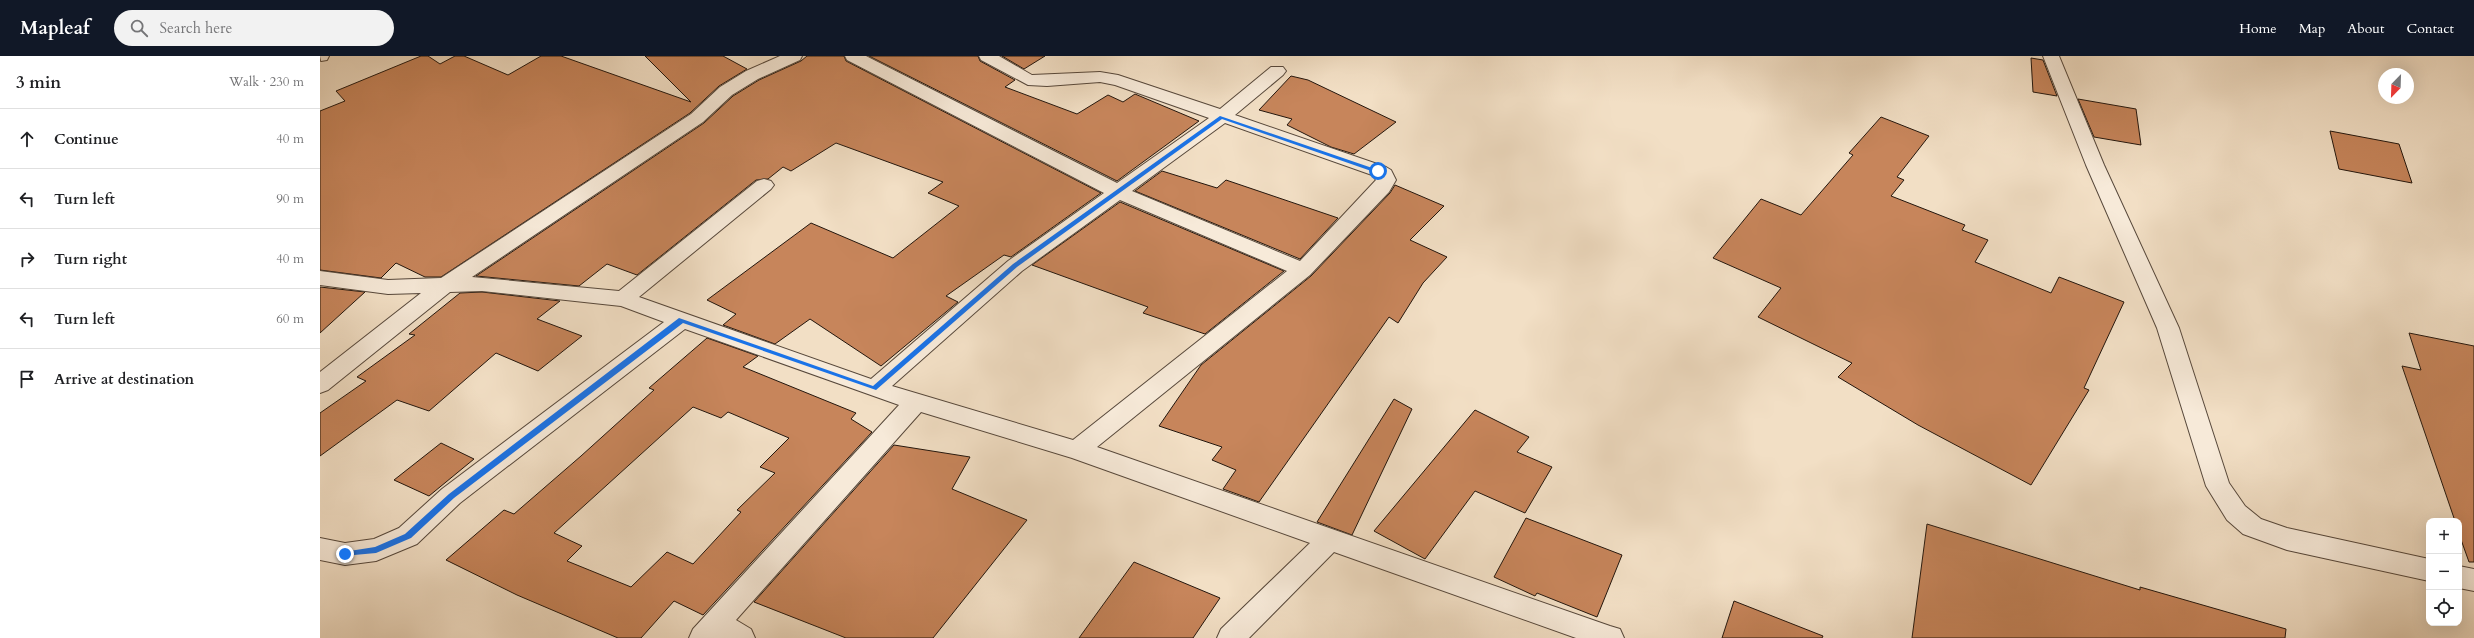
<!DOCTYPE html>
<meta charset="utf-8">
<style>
:root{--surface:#fff;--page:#f2f2f2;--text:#202124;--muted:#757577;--line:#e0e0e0;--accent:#111827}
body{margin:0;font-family:Cardo,serif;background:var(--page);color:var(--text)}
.controls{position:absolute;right:12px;bottom:12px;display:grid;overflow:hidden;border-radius:8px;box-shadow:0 4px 16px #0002}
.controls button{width:36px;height:36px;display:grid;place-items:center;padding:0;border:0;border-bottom:1px solid var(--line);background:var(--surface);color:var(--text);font:20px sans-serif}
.compass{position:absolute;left:2058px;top:12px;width:36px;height:36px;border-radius:50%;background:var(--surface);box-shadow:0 4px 16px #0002;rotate:203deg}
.stop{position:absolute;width:12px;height:12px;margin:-9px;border:3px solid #1a73e8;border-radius:50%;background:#fff}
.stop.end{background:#1a73e8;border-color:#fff;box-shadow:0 1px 4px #0008}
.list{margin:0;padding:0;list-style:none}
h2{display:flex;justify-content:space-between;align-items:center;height:52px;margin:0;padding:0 16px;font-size:17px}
h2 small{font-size:13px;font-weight:400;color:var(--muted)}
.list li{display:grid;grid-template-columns:26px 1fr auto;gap:12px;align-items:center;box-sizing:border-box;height:60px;padding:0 16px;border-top:1px solid var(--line)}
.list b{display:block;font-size:15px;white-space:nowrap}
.list em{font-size:13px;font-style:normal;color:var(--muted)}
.icon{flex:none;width:22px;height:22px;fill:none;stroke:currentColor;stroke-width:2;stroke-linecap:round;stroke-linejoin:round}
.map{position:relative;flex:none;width:2154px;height:582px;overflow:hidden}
header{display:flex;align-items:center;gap:24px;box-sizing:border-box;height:56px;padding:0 20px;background:var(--accent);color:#fff}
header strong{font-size:19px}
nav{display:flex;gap:22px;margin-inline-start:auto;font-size:14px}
.search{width:280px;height:36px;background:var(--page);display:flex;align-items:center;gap:10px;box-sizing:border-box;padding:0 14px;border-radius:22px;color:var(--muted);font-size:15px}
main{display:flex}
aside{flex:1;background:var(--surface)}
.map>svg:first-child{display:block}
.building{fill:#c7855b;stroke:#23160d;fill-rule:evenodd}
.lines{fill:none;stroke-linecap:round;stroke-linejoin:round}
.minor-casing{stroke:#57483b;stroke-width:2}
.minor{fill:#f7ead9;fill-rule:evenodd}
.route{fill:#1a73e8}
</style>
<header>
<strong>Mapleaf</strong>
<div class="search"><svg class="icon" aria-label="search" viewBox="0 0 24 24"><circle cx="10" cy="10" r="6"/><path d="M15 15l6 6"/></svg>Search here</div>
<nav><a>Home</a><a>Map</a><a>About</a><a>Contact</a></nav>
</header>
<main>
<aside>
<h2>3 min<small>Walk · 230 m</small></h2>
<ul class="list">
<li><svg class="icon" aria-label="ahead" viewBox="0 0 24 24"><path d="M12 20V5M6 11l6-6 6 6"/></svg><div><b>Continue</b></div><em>40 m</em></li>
<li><svg class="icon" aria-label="left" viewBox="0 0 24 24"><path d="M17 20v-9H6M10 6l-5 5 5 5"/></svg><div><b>Turn left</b></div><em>90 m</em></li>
<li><svg class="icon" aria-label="right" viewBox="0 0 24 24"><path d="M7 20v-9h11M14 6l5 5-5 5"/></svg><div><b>Turn right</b></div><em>40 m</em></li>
<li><svg class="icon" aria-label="left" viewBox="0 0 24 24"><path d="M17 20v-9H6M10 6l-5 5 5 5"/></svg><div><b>Turn left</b></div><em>60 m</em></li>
<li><svg class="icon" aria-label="arrive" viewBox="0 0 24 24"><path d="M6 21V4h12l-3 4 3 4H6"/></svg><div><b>Arrive at destination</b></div></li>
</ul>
</aside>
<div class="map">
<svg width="2154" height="582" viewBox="0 0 2154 582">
<rect width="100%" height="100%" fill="#f2dfc5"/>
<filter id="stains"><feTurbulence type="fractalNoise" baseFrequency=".005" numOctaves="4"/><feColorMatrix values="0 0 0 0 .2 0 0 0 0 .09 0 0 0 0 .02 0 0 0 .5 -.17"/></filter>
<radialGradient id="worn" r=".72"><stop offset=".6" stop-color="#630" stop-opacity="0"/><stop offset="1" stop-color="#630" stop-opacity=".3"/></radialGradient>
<g class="building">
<path d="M101,0h7l12,8 15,-8h9l44,19 33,-19h20l130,46 -46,-46h78l24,13 -28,17 -29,27 -249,164h-16l-29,-14 -15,15 -61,-8v-159l25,-10 -9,-10z"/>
<path d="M487,0h37l2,5 255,132 -90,64 -7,-2 -58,41 12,6 -77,64 -71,-47 -35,25 -52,-19 13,-11 -29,-14 104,-77 82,35 66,-52 -31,-13 15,-11 -107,-39 -45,28 -8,-4 -15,12 -12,1 -119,95 -30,-11 -28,22 -103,-10 228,-153 29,-27 26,-16 42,-19z"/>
<path d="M549,0h109l2,5 35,19 -10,7 72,27 31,-19 15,7 12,-8 64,27 -82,60z"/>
<path d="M682,0h43l-21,13z"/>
<path d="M1711,2l12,2 14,36 -24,-4z"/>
<path d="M971,20l17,4 88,42 -42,32 -23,-7 -44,-22 5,-6 -33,-9z"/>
<path d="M1758,43l58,10 5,36 -47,-8z"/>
<path d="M1561,61l48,19 -32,41 7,3 -13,16 74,29 -3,5 26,10 -13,22 76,31 8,-16 65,25 -40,86 5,2 -58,95 -113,-60 -80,-48 14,-14 -94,-46 23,-29 -68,-30 48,-59 40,16 52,-60 -4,-2z"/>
<path d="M2010,75l69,13 13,39 -73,-14z"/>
<path d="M842,115l55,17 9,-8 112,38 -38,41 -165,-68z"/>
<path d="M1075,129l49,21 -34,34 37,17 -24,26 -25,40 -9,-6 -130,185 -36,-13 13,-19 -24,-10 10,-13 -63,-21 42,-61 110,-89 79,-83z"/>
<path d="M800,146l164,69 -79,63 -62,-21 5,-6 -116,-42z"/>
<path d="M0,231l45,5 -45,41z"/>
<path d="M162,236l78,9 -23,18 45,17 -44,35 -42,-18 -67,58 -32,-11 -77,56v-43l46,-32 -9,-4 58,-42 -6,-1 51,-41z"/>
<path d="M2089,277l65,13v216h-5l-10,-28v-13h-4l-53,-155 19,4z"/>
<path d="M387,282l51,18 -15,11 113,46 -5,6 21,13 -169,183 -29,-14 -33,37h-23l-101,-43 -71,-35 58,-50 10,4 67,-58 73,-66 -5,-2zM373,351l28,11 7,-6 61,26 -29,29 15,6 -38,37 4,2 -48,52 -26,-12 -36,35 -64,-26 15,-15 -28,-13z"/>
<path d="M1074,343l18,10 -60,126 -35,-13z"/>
<path d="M1155,354l54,27 -12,15 35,15 -27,46 -50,-22 -50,68 -51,-28z"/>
<path d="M121,387l33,16 -45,37 -35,-16z"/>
<path d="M574,389l76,12 -18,32 75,31 -94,118h-87l-92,-36z"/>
<path d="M1206,462l96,37 -25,62 -60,-24 -2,3 -41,-19z"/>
<path d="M1607,468l213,66v-3l146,42 -1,9h-373z"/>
<path d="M814,506l86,36 -27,40h-114z"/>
<path d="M1414,545l89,35 -1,2h-100z"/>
</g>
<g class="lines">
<g class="minor-casing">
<g id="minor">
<path d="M0,0h9l-2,4 -6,1z"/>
<path d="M460,0h22l-2,4 -42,19 -26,16 -29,27 -231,155 147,14 138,-110 7,-2 7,2 3,4 -3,4 -132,108 232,82 137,-118 96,-68 -257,-133 -2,-4h21l251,127 92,-65 -94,-33 -15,-3 -53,4 -19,-1 -47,-25 -2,-4h20l33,19 68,-3 18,3 102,34 51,-42h12l3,4 -3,4 -48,40 151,52 5,3 5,10 -7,12 -79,83 -213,172 513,179 10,3 4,9h-48l-242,-86 -85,86h-32l4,-9 89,-86 -238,-85 -151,-46 -185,208 15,9 4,9h-66l4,-9 206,-224 -214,-76 -225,174 -43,41 -41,17 -31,4 -25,-5v-22l25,5 29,-4 25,-11 43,-39 222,-167 -43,-16 -139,-15 -32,1 -122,98 -8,3v-21l101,-79 -33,1 -68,-9v-14l68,9 53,-2 250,-164 29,-27 26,-16zM905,67l147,52 4,5 -76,81 -168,-70zM800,144l167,71 -214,169 -181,-54 130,-115z"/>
<path d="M1723,0h16l45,109 75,163 50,155 16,23 16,13 26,9 142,31v22l-142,-31 -44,-16 -16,-14 -21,-34 -49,-158 -71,-163z"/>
<path d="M2139,510l15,3v22l-15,-3z"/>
</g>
</g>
<use href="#minor" class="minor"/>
</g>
<path class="route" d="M900,60l161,55 -4,2 -155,-54 -205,148 -141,123 -193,-67 -229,175 -43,40 -35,15 -33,3v-4l32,-5 30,-13 44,-40 230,-176 194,68 140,-122z"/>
<rect width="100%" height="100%" filter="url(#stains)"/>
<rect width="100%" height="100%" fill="url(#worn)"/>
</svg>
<div class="controls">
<button>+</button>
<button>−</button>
<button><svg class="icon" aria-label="locate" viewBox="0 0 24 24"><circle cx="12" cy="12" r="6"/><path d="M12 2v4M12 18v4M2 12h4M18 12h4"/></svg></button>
</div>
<svg class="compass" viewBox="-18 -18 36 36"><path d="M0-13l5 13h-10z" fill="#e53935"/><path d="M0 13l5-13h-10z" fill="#757577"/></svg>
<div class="stop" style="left:1058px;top:115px"></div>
<div class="stop end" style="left:25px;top:498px"></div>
</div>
</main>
